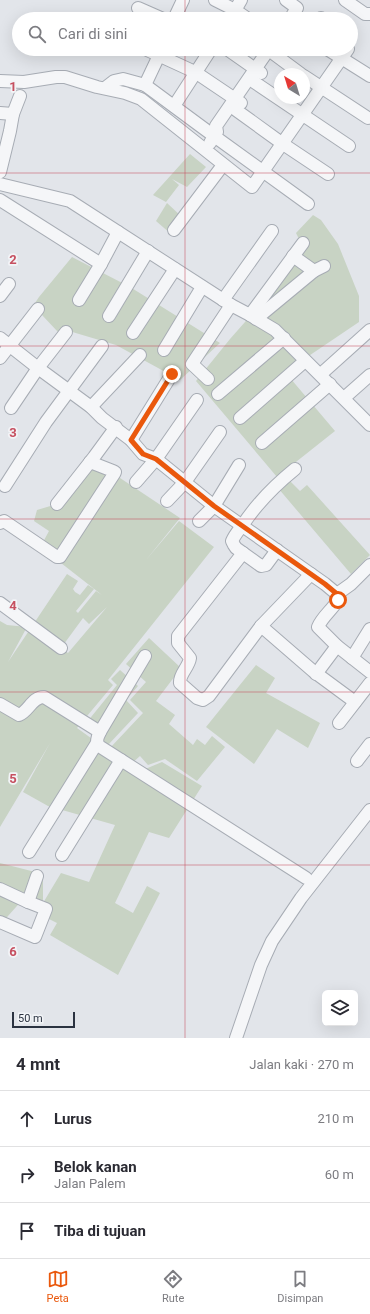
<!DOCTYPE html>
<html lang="id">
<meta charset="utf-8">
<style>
:root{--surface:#fff;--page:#f7f7f7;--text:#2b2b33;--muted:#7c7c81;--line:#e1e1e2;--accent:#ea580c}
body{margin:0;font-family:Roboto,sans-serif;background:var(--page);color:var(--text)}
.controls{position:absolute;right:12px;bottom:12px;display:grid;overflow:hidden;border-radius:6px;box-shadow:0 4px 16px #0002}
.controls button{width:36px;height:36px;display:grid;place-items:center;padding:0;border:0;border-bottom:1px solid var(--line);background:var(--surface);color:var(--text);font:20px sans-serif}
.compass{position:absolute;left:274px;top:68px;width:36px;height:36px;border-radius:50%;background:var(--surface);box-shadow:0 4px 16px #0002;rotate:322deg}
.scale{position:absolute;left:12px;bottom:10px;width:63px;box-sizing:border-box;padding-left:4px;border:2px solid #2b3341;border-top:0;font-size:11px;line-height:14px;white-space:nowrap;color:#2b3341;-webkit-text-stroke:3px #f2f4f7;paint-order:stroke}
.stop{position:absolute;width:12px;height:12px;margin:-9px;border:3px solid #ea580c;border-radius:50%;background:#fff}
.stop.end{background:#ea580c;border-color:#fff;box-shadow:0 1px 4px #0008}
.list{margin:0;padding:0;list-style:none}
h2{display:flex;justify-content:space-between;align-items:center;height:52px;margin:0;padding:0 16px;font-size:17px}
h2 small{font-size:13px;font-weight:400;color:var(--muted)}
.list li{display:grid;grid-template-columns:26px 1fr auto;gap:12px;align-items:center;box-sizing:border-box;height:56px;padding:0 16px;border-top:1px solid var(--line)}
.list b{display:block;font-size:15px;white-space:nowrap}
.list p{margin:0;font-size:13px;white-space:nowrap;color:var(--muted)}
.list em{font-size:13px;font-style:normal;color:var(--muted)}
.icon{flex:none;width:22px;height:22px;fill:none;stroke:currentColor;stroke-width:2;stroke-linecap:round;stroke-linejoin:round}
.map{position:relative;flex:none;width:370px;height:1038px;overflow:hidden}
.search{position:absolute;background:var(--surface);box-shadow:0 4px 16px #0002;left:12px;right:12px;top:12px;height:44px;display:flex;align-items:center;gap:10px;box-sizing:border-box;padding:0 14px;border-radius:22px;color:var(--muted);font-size:15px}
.sheet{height:220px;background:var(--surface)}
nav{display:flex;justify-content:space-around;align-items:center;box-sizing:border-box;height:56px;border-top:1px solid var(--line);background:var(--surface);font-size:11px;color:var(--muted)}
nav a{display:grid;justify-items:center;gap:2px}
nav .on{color:var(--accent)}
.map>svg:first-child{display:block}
.green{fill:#c8d3c4;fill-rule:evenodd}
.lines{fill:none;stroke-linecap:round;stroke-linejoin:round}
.minor-casing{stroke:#a7acb4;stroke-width:14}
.minor{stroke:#f5f6f8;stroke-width:12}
.route{stroke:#ea580c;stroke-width:5}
.grid{fill:none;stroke:#c65060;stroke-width:1;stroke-opacity:0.55}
.grid-label{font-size:13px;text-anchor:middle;font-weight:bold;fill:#c65060;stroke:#f2f4f7;stroke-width:3.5;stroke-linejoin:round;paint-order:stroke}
</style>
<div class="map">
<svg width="370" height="1038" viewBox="0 0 370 1038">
<rect width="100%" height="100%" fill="#e2e5ea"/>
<g class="green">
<path d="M190,154l16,13 -19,20 -15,-8 7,6 -13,17 -13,-7z"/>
<path d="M167,203l15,14 -11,17 -15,-13z"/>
<path d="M313,215l8,5 17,24 21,52v26l-74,50 50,59 -58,46 -81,-96 34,-42 37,-42 33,-56 -4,-8z"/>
<path d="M72,257l58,30 90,56 -40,37 -64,-35 -47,-14 -11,1 -16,-17 1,-6 -8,-6 4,-6z"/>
<path d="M90,465l23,8 -55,82 -16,-11 7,-13 -15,-10 3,-11 20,-6z"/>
<path d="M117,476l63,42 -34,42 33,-39 35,26 -106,133 5,5 -36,43 61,44 24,-10 40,24 -33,52 -20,-6 -34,71 18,10 14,-27 13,7 -42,82 -68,-40 7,-12 -20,-10 5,-9 -18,-6 -24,27v-62l43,11v29l18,-30 28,9 26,-57 -67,-19 -25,-14 27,-49 -50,84v-206l7,4 20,2 -19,35 59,-88 11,7 -5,8 2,3 5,3 8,-10 6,4 -18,22 2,2 18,-22 6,4 -41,-32zM107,607l-39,46 -7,-5 22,-30 6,6z"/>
<path d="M289,480l11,11 7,-6 63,70 -19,19 -73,-86z"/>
<path d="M149,638l32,30 -25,33 19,14 -6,9 24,21 4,-6 8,6 7,-9 13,11 -28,34 -32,-22 -17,6 -8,-9 -10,9 -20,-17 33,-35 -13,-13 16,-18 -20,-18z"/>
<path d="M256,665l19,13 -9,15 54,30 -12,25 -31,-19 -23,35 -48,-37z"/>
<path d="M120,670l18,16 -12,14 12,13 -30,32 -25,-18 34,-42 -6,-6z"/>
</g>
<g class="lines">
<g class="minor-casing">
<g id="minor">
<path d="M215,0l20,10 13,9"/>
<path d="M286,0l11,8 -7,11"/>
<path d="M345,0l20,14h4"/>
<path d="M138,8l25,11"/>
<path d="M174,19l9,-19"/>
<path d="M230,19l11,-19"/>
<path d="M320,19l1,-1"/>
<path d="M145,49l50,23 46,31"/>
<path d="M227,49l34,24"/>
<path d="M269,49l-53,77 1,6 -3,4 94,68"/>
<path d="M327,49l43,27"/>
<path d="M274,54l27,20"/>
<path d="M304,76l64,42"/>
<path d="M0,81l24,1 32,-5h9l32,10 28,6 16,6 111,88 96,-138"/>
<path d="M254,82l95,64"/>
<path d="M145,85l17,-36"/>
<path d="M105,88l9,-7 9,-2 22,6 69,51 -4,7"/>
<path d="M174,106l37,-57"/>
<path d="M236,110l47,34 45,30"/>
<path d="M0,113l13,1"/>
<path d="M0,172l10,-41 3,-17 7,-18"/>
<path d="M0,184l70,17 161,104 19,10 25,15 95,95"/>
<path d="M0,200l101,64"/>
<path d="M174,230l49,-65"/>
<path d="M293,256l21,15"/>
<path d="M0,296l9,-12"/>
<path d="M79,300l22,-36 17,-32"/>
<path d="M223,300l49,-69"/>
<path d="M250,315l53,-72"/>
<path d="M109,316l39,-65"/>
<path d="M256,319l58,-48 10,-5"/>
<path d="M133,333l42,-64"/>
<path d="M0,338l38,30 53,39 11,11 29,22 12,14 13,5 58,47 111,78 12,10 1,6c-6,10 -16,17 -20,27l19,19 33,26"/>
<path d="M164,350l38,-63"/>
<path d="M0,358l38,-49"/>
<path d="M321,374l49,-44"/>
<path d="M208,379l-16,-15 39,-59"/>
<path d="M218,394l66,-56"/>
<path d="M344,398l26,-23"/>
<path d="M91,407l49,-52"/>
<path d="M11,408l27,-40 28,-36"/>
<path d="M240,418l65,-57"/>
<path d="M131,440l41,-66"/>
<path d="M262,443l68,-59"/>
<path d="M136,482l20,-23 41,-59"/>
<path d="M5,486l41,-64 56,-76"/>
<path d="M167,501l18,-19 35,-50"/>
<path d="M57,504l37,-47 22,-30"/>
<path d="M199,521l15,-15 25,-41"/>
<path d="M0,523l4,-2 53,36h3l54,-83 1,-2 -2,-1 -23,-9"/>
<path d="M277,550l-11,15 -5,1 -25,-18 -2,-3 -2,-4c3,-7 8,-12 12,-18 15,-22 30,-37 51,-54"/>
<path d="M243,553l-65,83v7l12,15c-1,9 -11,16 -10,25l17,15 6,2 6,-4 52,-70 50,-52"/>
<path d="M337,594l14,-10 19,-19"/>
<path d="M0,603l61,45"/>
<path d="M261,626l52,45 42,31"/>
<path d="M145,656l-45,76c-3,6 -4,9 -1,14l207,132"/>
<path d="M352,658l18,-29"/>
<path d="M316,674l21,-28"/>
<path d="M0,704l19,11c10,-4 13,-18 25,-18l56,35"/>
<path d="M339,723l31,-40"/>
<path d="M357,761l13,-17"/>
<path d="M29,852l68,-109"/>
<path d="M62,855l59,-95"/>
<path d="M0,889l28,13 9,-26"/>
<path d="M0,922l35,15 11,-28 -18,-7"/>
<path d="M236,1038l25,-73 11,-24 29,-43 69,-88"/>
</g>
</g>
<use href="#minor" class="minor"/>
</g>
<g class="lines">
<path class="route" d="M172,374l-41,66 12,14 13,5 58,47 111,78 12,10 1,6"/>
</g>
<path class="grid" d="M185,0v19M185,49v989M0,173h370M0,346h370M0,519h370M0,692h370M0,865h370"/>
<g class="grid-label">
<text x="13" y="91">1</text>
<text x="13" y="264">2</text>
<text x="13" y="437">3</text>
<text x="13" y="610">4</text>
<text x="13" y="783">5</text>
<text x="13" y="956">6</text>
</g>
</svg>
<div class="controls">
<button><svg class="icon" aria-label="layers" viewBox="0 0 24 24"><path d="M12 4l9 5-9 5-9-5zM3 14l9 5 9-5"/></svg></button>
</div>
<svg class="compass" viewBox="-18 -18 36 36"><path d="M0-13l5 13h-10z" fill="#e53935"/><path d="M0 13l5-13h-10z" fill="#7c7c81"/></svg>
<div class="scale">50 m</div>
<div class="stop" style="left:338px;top:600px"></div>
<div class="stop end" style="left:172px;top:374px"></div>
<div class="search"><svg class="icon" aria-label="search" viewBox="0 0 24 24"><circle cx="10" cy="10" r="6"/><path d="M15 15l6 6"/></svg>Cari di sini</div>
</div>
<section class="sheet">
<h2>4 mnt<small>Jalan kaki · 270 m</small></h2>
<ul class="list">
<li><svg class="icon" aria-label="ahead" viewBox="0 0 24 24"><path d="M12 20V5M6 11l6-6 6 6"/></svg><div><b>Lurus</b></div><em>210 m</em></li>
<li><svg class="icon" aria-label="right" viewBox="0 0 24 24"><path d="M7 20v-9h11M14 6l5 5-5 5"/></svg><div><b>Belok kanan</b><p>Jalan Palem</p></div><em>60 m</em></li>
<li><svg class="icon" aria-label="arrive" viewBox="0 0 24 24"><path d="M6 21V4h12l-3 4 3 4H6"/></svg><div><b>Tiba di tujuan</b></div></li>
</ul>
</section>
<nav>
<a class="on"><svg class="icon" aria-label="map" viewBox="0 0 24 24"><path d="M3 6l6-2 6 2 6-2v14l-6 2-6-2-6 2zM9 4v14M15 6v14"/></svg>Peta</a>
<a><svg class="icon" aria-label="directions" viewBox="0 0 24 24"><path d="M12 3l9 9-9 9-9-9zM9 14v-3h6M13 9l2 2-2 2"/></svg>Rute</a>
<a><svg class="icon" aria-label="saved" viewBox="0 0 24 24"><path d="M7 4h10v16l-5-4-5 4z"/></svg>Disimpan</a>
</nav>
